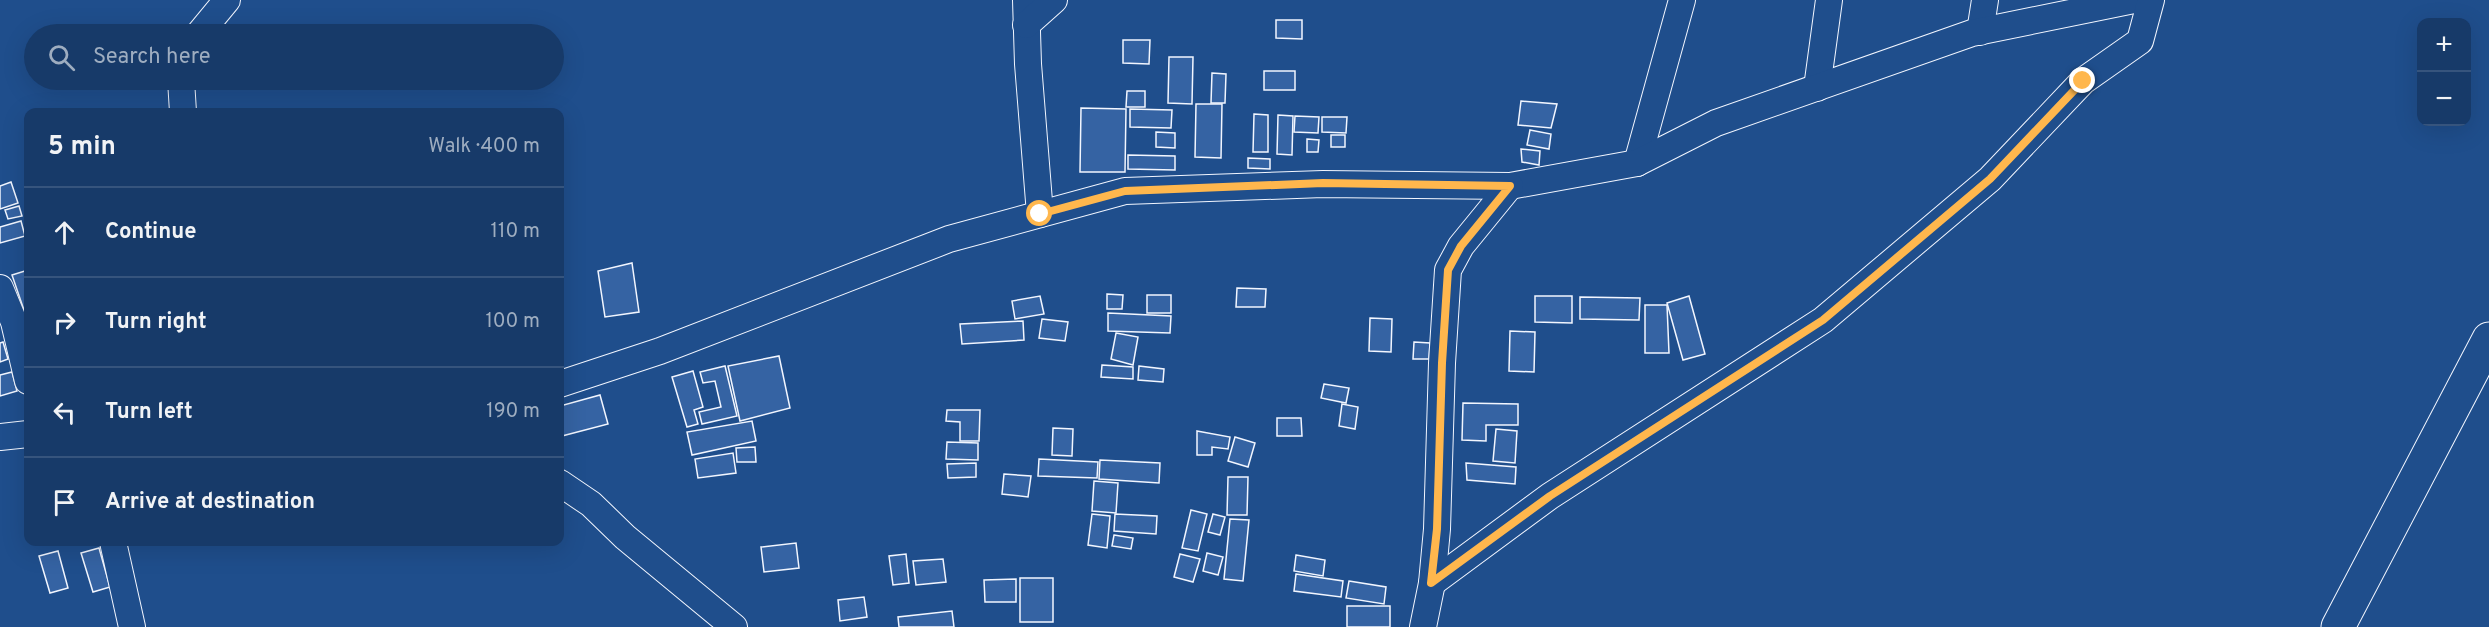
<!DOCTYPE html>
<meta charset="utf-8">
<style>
:root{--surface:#173a69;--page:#244571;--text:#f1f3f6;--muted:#9eadc0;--line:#36547d}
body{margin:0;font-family:Overpass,sans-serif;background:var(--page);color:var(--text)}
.controls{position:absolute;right:18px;top:18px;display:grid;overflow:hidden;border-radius:12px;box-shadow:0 6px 24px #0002}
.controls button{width:54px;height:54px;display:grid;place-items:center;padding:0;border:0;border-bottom:2px solid var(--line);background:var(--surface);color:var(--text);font:30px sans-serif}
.stop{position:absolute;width:18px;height:18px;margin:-14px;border:4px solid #ffb74d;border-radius:50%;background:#fff}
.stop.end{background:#ffb74d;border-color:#fff;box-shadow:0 2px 6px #0008}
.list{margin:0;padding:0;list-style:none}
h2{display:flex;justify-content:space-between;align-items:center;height:78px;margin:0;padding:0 24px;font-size:26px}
h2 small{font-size:20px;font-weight:400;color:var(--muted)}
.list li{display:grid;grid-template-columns:39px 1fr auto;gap:18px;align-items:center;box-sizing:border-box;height:90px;padding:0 24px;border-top:2px solid var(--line)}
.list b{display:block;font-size:22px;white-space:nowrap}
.list em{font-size:20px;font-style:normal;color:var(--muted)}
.icon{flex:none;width:33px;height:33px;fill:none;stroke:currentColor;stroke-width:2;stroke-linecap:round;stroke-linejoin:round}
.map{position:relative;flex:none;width:2489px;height:627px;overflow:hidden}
.search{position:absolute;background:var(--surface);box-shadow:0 6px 24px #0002;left:24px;top:24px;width:540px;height:66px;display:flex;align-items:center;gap:15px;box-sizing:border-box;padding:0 21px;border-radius:33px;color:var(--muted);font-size:22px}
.panel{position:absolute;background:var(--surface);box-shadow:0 6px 24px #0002;left:24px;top:108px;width:540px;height:438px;border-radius:12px}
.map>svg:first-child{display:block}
.building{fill:#3563a3;stroke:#f2f6ff;stroke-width:1.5}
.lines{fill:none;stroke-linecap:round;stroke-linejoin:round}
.minor-casing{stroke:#f2f6ff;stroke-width:28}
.tertiary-casing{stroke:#f2f6ff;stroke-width:35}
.minor{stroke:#1f4e8c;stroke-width:26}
.tertiary{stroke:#1f4e8c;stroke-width:33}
.route{stroke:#ffb74d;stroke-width:8}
</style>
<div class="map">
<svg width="2489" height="627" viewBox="0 0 2489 627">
<rect width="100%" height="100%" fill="#1f4e8c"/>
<g class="building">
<path d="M1276,20h26v19l-26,-1z"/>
<path d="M1123,40h27l-1,24 -26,-1z"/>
<path d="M1169,57h24l-1,47 -24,-1z"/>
<rect x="1264" y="71" width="31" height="19"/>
<path d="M1212,73l14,1 -1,29h-14z"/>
<path d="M1127,91h18v16h-19z"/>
<path d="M1521,101l36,3 -6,24 -33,-3z"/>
<path d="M1196,104h26l-1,54 -26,-1z"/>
<path d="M1081,108l45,1 -1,63h-45z"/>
<path d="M1130,109l42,1 -1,18 -41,-1z"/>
<path d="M1254,114l14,1v37h-15z"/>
<path d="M1278,115l15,1 -1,39 -15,-1z"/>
<path d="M1295,116l24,1 -1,16 -24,-1z"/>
<path d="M1322,117h25l-1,16 -24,-1z"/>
<path d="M1530,130l21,4 -2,15 -22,-4z"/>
<path d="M1156,132l19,1v15l-19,-1z"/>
<rect x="1331" y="135" width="14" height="12"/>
<path d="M1307,139l12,1 -1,12h-11z"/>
<path d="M1521,149l19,2 -1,14 -17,-3z"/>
<path d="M1128,155l47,1v14l-47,-1z"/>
<path d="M1248,158l22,1v10l-22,-1z"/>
<path d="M11,182l7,21 -18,6v-23z"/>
<path d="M19,206l3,10 -14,3 -3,-9z"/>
<path d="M21,221l4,15 -25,7v-16z"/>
<path d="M632,263l7,49 -34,5 -7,-46z"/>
<path d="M28,270v52l-16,-47z"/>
<path d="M1237,288l29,1 -1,18h-29z"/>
<path d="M1107,294l16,1 -1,14h-15z"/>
<rect x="1147" y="295" width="24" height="18"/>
<path d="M1040,296l4,18 -29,5 -3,-18z"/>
<path d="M1535,296h37v27l-37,-1z"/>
<path d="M1689,296l16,58 -22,6 -16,-57z"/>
<path d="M1580,297l60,1 -1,22 -59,-1z"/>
<path d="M1645,305h22l2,48h-24z"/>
<path d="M1108,313l63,3 -1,17 -62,-2z"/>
<path d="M1370,318l22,1 -1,33 -22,-1z"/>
<path d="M1042,319l26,3 -3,19 -26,-3z"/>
<path d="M1023,321l1,19 -62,4 -2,-20z"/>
<path d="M1510,331l25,1 -1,40 -25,-1z"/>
<path d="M1116,333l22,4 -5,28 -22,-6z"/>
<path d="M3,342l5,17 -8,3v-19z"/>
<path d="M1414,342l16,1 -1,16h-16z"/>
<path d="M779,356l11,52 -50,13 -12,-55z"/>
<path d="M1102,365l31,2v12l-32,-2z"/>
<path d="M725,366l12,50 -35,8 -3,-12 22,-5 -6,-26 -12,2 -3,-11z"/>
<path d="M1139,366l25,3 -1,13 -25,-2z"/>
<path d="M693,371l10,36 -9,3 4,14 -11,3 -15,-50z"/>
<path d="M12,372l5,19 -17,5v-21z"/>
<path d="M1324,384l25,4 -3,15 -25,-5z"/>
<path d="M600,395l8,29 -46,12 -2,-30z"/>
<path d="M1463,403l55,1v21h-32v16l-24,-1z"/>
<path d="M1342,404l16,3 -3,22 -16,-3z"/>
<path d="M947,410h33l-1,31h-19v-19l-14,-1z"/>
<path d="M1277,418h24l1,18h-25z"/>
<path d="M752,421l4,20 -64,14 -5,-23z"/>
<path d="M1053,428l20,1 -1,27 -20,-1z"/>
<path d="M1496,429l21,2 -2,32 -22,-2z"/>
<path d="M1197,431l33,6 -2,12 -16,-2v8h-15z"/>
<path d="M1235,437l20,6 -7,24 -20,-6z"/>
<path d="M947,442l31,1v17l-32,-1z"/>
<path d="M755,447l1,15h-19l-1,-14z"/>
<path d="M733,453l3,20 -38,5 -3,-19z"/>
<path d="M1039,459l59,3 -1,16 -59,-2z"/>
<path d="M1100,460l60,3 -1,20 -60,-4z"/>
<path d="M976,463v14l-28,1 -1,-14z"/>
<path d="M1466,463l50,4 -1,17 -48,-4z"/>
<path d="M1004,474l27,2 -3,21 -26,-3z"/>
<path d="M1228,477h20l-1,38h-20z"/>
<path d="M1094,481l24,2 -2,30 -24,-2z"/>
<path d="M1191,510l16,4 -9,37 -16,-3z"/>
<path d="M1092,514l18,2 -3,32 -19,-3z"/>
<path d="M1115,514l42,2 -1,18 -42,-3z"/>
<path d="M1213,514l12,3 -5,18 -12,-3z"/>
<path d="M1230,519l19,1 -6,61 -19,-2z"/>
<path d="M1114,535l19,3 -2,11 -19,-3z"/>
<path d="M796,543l3,25 -35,4 -3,-25z"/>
<path d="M99,548l11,39 -17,5 -12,-39z"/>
<path d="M58,551l10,37 -18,5 -11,-37z"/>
<path d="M1207,553l16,4 -5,18 -15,-4z"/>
<path d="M906,554l3,29 -16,2 -4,-29z"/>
<path d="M1180,554l20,5 -7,23 -19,-5z"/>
<path d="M1296,555l29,5 -2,16 -29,-5z"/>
<path d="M943,559l3,23 -30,3 -3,-24z"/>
<path d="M1296,574l47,7 -2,16 -47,-6z"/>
<rect x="1020" y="578" width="33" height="44"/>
<path d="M1016,579v23h-31l-1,-22z"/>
<path d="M1349,581l37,6 -2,17 -38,-6z"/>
<path d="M864,597l3,20 -27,4 -2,-21z"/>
<rect x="1347" y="606" width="43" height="21"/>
<path d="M952,611l2,16h-55l-1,-10z"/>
</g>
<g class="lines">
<g class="minor-casing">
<g id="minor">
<path d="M1026,0l2,64 12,150"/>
<path d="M1026,25l28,-25"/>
<path d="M1980,32l5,-32"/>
<path d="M199,34l28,-34"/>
<path d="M181,80l2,32"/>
<path d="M1817,88l12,-88"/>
<path d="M1637,163l45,-163"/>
<path d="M0,288l14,34 14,59"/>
<path d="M560,384l100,-33 289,-112 176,-48 198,-7 187,2 127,-23 79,-40 256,-90 162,-33"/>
<path d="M0,437l28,-3"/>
<path d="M560,483l31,21 34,33 109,90"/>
<path d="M113,542l19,85"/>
<path d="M1432,583l118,-87 273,-176 167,-141 93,-98 57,-40 11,-41"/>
<path d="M1423,627l9,-44 5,-54 5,-166 6,-93 13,-24 49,-60"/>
</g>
</g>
<g class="tertiary-casing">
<path id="tertiary" d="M2338,627l151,-288"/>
</g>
<use href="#minor" class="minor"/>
<use href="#tertiary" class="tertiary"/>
</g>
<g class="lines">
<path class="route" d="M1040,214l85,-23 198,-8 187,3 -49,60 -13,24 -6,93 -5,166 -6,54 119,-87 273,-176 167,-141 93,-98"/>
</g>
</svg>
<div class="controls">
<button>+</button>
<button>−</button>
</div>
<div class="stop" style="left:1040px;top:214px"></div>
<div class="stop end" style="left:2083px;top:81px"></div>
<div class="search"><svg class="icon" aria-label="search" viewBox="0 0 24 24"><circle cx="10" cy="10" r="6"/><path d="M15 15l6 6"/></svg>Search here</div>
<section class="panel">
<h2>5 min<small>Walk · 400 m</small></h2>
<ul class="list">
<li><svg class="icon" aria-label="ahead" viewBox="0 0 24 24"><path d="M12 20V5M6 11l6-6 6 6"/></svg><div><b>Continue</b></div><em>110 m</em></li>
<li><svg class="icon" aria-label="right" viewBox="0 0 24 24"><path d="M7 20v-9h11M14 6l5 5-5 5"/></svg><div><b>Turn right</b></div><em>100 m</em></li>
<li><svg class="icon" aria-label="left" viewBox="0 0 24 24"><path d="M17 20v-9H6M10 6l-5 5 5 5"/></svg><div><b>Turn left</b></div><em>190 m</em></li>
<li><svg class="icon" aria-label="arrive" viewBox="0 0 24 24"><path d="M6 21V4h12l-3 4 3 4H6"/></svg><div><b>Arrive at destination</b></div></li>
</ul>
</section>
</div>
